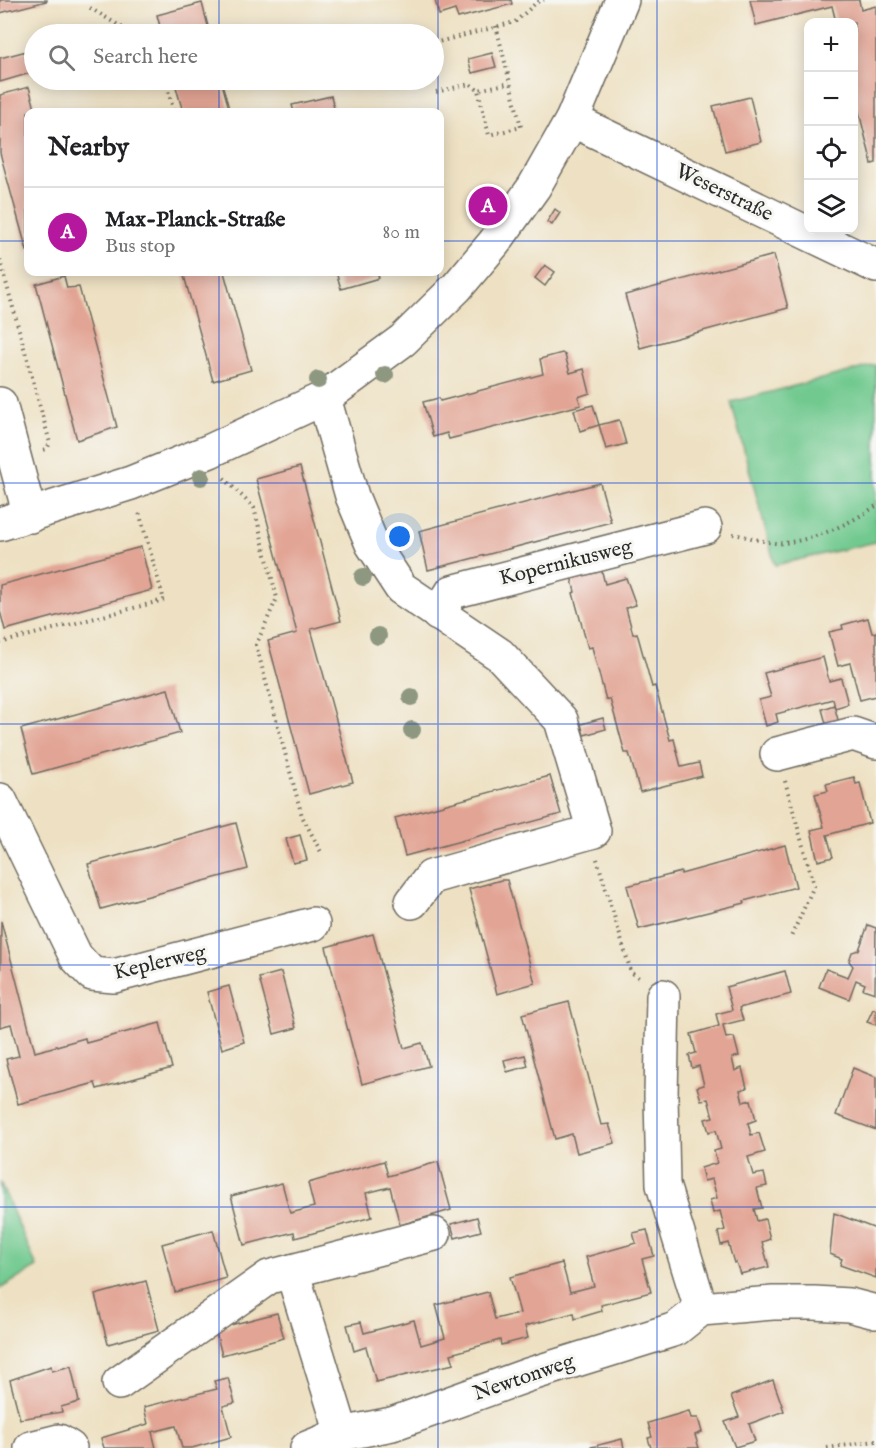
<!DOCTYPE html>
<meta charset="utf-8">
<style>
:root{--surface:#fff;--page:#f2f2f2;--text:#202124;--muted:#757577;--line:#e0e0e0;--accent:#b5179e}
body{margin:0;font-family:"IM FELL English",serif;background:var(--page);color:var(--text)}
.controls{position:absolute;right:18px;top:18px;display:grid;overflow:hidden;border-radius:12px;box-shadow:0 3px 15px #0003}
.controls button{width:54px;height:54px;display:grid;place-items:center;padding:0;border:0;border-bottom:2px solid var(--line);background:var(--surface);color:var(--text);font:30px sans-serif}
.you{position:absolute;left:400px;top:537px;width:21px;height:21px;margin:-15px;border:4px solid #fff;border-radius:50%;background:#1a73e8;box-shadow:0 0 0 9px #1a73e833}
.badge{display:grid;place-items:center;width:39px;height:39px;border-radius:50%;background:var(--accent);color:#fff;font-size:20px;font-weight:700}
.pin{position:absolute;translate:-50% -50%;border:3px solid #fff;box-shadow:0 2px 6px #0006}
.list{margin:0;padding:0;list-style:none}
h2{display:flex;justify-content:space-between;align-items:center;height:78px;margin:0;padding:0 24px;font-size:26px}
h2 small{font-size:20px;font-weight:400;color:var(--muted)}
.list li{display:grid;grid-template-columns:39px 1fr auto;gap:18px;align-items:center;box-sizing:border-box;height:90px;padding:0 24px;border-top:2px solid var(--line)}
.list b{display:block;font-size:22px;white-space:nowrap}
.list p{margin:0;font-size:20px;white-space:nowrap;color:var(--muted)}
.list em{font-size:20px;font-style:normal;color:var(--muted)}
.icon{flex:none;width:33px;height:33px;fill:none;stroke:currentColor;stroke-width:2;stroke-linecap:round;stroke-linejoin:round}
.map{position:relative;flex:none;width:876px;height:1448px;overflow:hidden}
.search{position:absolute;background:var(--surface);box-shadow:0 3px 15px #0003;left:24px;top:24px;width:420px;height:66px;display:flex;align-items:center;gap:15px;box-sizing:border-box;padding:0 21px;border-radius:33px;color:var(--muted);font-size:22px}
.panel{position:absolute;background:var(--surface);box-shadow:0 3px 15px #0003;left:24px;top:108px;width:420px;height:168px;border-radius:12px}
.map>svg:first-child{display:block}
.green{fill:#71c98f;stroke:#4e7a5d;stroke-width:1.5}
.building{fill:#e2a494}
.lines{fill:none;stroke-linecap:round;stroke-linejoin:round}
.minor-casing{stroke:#6f6b60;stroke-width:36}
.path{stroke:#6f6b60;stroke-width:4;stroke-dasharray:1.5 4.5;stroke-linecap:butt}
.minor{stroke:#fff;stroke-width:33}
.tree{fill:#8e9780}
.grid{fill:none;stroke:#1d4ed8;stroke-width:1.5;stroke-opacity:0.55}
.labels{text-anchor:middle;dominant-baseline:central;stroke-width:6;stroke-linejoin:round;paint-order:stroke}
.street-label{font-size:21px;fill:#2b2b2b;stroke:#f6f6f2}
</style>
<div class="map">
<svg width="876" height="1448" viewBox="0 0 876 1448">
<rect width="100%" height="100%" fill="#f6f6f2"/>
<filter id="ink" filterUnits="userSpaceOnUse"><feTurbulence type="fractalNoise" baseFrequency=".0167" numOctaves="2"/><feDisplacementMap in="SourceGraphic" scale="12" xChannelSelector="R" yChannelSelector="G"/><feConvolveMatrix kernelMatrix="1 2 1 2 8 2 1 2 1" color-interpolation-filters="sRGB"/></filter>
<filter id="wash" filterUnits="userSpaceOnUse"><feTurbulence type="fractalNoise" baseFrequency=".008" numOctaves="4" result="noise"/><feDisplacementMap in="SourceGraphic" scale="24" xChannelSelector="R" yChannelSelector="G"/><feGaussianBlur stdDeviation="1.35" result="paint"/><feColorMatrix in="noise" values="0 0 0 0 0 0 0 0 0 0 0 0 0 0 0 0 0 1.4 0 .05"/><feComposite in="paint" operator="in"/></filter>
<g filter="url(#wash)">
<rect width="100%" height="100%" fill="#eee1c3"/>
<g class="green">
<path d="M876,365v177l-101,23 -44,-163z"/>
<path d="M0,1182l37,85 -37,22z"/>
</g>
<g id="blocks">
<g class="building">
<path d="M0,0h47v1l-47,12z"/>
<path d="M435,0h76l1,4 -54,14 -3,-8 -16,5z"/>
<path d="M750,0h109l2,10 15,-4v157l-4,1 -18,-72v-70h-18l-4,-16 -76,19z"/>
<path d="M202,3l8,31h-48l-5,-19z"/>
<path d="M34,49v23l-34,10v-24z"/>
<path d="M492,53l4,14 -24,6 -4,-14z"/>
<path d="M174,80h47l9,32h-47z"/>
<path d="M29,87l7,25h-8v139h-1l-27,-98v-58z"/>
<path d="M331,96l4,16h-41l-2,-7z"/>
<path d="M750,97l11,45 -36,9 -12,-45z"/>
<path d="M555,209l5,4 -8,12 -5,-3z"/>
<path d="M774,255l14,53 -148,40 -15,-53z"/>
<path d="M545,265l10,7 -10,14 -10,-8z"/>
<path d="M183,272h41l27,98 -38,11z"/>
<path d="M336,272h41l2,6 -38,11z"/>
<path d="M64,276l3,12 12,-1 38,140 -40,13 -41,-156z"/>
<path d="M562,353l3,2 5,18 14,-4 6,24 -12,4 3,8 -132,34 -2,-6 -14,4 -10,-35 16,-4 1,3 103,-27 -3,-15z"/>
<path d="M593,405l6,20 -19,6 -6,-21z"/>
<path d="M619,420l7,24 -20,5 -7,-24z"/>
<path d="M300,467l41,154 -30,8 42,153 -44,12 -41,-153 29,-8 -41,-154z"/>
<path d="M600,483l11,39 -183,48 -9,-39z"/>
<path d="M141,547l11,43 -147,40 -5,-19v-26z"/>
<path d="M600,564l5,20 21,-6 10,27 -10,3 7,26 4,-1 15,54 3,-1 15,54 4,-1 7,28 18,-4 3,13 -62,16 -11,-39h-4l-15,-54 -4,1 -14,-53 -4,1 -15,-55 2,-1 -5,-20z"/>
<path d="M868,618l4,15 4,-1v64l-16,4 -10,-37 -12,3 -9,-34 14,-3 -1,-4z"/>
<path d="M823,657l6,24 12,-3 7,26 -13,4 -2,-9 -57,15 2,8 -12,4 -7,-26 12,-3 -7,-24z"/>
<path d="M168,689l12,44 -147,41 -12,-45z"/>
<path d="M834,705l6,22 -12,4 -6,-22z"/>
<path d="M603,718l3,11 -22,6 -3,-11z"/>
<path d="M550,776l11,38 -156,42 -10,-38z"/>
<path d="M854,777l2,7 4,-1 10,40 -43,12 6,22 -15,4 -7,-31 13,-3 -9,-33 13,-3 -2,-7z"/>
<path d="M236,823l12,46 -147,40 -13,-45z"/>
<path d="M300,835l7,25 -14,3 -7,-24z"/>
<path d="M785,845l11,42 -52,14 1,2 -106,26 -12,-43 54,-14v2z"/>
<path d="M501,880h6l28,103 -38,11 -28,-105z"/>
<path d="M1,921l34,131 50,-14 1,5 74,-20 12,45 -75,21 -2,-6 -77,21 -12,-45 13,-3 -8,-32 -11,3z"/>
<path d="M868,925l8,3 -1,65 -12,-4 2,-5 -9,-4 -7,19 -30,-12 7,-18 22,8 5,-11 -4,-5 3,-9 7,-2z"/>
<path d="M373,934l31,114 18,-5 7,23 -67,18 -36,-137z"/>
<path d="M785,971l6,23 -52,14 4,12 -20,5 3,13 8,-1 5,19 -7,2 3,13 7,-3 5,20 -7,2 3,12 8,-2 5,20 -8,3 3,12 8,-2 6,19 -17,5 5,18 11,-2 3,13 -10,2 5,20 -8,1 3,12 8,-2 5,20 -8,3 7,25 -29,7 -4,-12 -2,1 -6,-20 -7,2 -3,-13 7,-2 -5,-19 -7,2 -3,-13 7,-2 -5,-19 -8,2 -3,-13 16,-5 -3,-12 7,-2 -5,-19 -7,2 -4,-13 8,-2 -5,-18 -7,1 -4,-13 7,-2 -5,-19 -7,2 -3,-13 7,-2 -5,-19 28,-8 -3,-12 16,-4 -6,-23z"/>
<path d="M281,972l15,56 -22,6 -15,-56z"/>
<path d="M229,986l15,56 -22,7 -15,-57z"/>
<path d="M569,1002l32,123 8,-1 6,19 -38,10 -5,-19 -17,5 -33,-125z"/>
<path d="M873,1009l3,1v15l-9,-3z"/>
<path d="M525,1055l3,11 -21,6 -3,-12z"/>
<path d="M853,1068l23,9v53l-40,-15z"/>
<path d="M384,1161l4,15 50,-14 13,48 -51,15 -10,-38 -24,6 6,24 -77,21 -1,-6 -50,13 -13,-49 51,-13 8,30 24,-6 -6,-24z"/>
<path d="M834,1213l42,16v49l-36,-13 2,-6 -12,-5z"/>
<path d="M477,1217l4,14 -26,7 -4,-14z"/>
<path d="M213,1230l13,48 -51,14 -13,-48z"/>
<path d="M647,1230l7,26 -12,3 9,33 -50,13 1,6 -27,8 -1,-6 -49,13 3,12 -27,7 -1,-5 -49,14 3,10 -78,18 -10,-35 -12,4 -7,-26 14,-3 3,11 50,-13 7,25 24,-7 -9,-33 52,-13 7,27 25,-6 -10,-36 52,-14 8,29 24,-6 -8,-29 50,-14 -3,-10z"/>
<path d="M146,1281l13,49 -51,14 -13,-49z"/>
<path d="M277,1313l7,25 -62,17 -7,-26z"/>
<path d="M51,1366l1,5 19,-5 8,36 -18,5 1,5 -42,7 -10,-39z"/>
<path d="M228,1378l7,25 -12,3 8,31 -39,11h-10l-6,-22 -24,6 4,16h-52l-3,-10 47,-14 -4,-17 73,-18 -3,-8z"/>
<path d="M773,1380l11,31 -35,13 6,17 -20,6 -10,-25 14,-5 -8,-21z"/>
<path d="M689,1411l2,7h7l4,14 -7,3 4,13h-48l-3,-10 4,-1 -4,-14z"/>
<path d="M622,1439l2,9h-33v-1z"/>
</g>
</g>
</g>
<g filter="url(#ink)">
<use href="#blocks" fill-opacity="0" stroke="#6f6b60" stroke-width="1.5"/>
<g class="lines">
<g class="minor-casing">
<g id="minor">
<path d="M572,120l304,146"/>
<path d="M324,398l28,98 20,48 29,44 99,67 61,65 33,111 -163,46 -19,25"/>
<path d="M0,404l30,112"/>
<path d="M0,524l131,-41 79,-32 114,-53 79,-58 54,-53 37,-44 40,-56 38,-67 50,-120"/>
<path d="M438,614l14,-22 253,-65"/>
<path d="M777,754l76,-20 23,8"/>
<path d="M0,800l76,157 16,17 22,2 199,-52"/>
<path d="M663,996l-2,100 2,89 38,124"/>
<path d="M119,1383l150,-106 23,-6"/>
<path d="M342,1434l-50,-163 142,-37"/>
<path d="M31,1448l28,-7 11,7"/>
<path d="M307,1448l35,-14 50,-10 136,-49 148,-46 25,-20 72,-6h41l35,2 27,7"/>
</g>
</g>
<g class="path">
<path d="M90,8l43,26"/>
<path d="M496,26l25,101 -32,8 -11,-45 32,-7"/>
<path d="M434,43l81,-21 22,-20 7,-2"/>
<path d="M165,80l9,32"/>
<path d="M436,92l34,-8 8,6"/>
<path d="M0,260l50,183 -3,6 -4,1"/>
<path d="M224,478l30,30 23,90 -21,47 46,171 19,36"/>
<path d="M733,534c14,2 38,11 51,9 33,-4 65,-19 92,-37"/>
<path d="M0,643l164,-43 -25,-88"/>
<path d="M785,781l29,105 -23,51"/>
<path d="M597,859l34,113 8,6"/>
<path d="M827,1448l49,-7"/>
</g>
<use href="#minor" class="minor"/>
</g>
<g class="tree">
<circle cx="385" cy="375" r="9"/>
<circle cx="318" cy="380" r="9"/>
<circle cx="201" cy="477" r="9"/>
<circle cx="363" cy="577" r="9"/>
<circle cx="378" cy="636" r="9"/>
<circle cx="411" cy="697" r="9"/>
<circle cx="412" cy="730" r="9"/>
</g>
</g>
<path class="grid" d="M219,0v34M438,0v112M657,0v1448M219,80v32M0,241h28M440,241h436M219,272v1176M438,272v1176M0,483h876M0,724h876M0,965h876M0,1207h876"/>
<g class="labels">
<g class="street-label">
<text transform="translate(724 193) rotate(26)">Weserstraße</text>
<text transform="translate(566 563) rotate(-14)">Kopernikusweg</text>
<text transform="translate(160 963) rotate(-13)">Keplerweg</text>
<text transform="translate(524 1378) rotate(-19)">Newtonweg</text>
</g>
</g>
</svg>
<div class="controls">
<button>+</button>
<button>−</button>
<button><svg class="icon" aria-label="locate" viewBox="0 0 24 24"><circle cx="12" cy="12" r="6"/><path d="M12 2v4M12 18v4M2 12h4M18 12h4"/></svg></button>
<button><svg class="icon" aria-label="layers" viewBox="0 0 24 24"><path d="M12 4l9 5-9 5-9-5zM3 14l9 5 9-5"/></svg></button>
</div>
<div class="you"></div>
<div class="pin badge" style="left:488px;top:206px">A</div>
<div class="search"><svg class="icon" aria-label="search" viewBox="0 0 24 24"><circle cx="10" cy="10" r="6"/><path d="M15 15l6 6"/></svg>Search here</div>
<section class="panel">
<h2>Nearby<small></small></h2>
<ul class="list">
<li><span class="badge">A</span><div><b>Max-Planck-Straße</b><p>Bus stop</p></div><em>80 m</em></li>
</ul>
</section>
</div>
